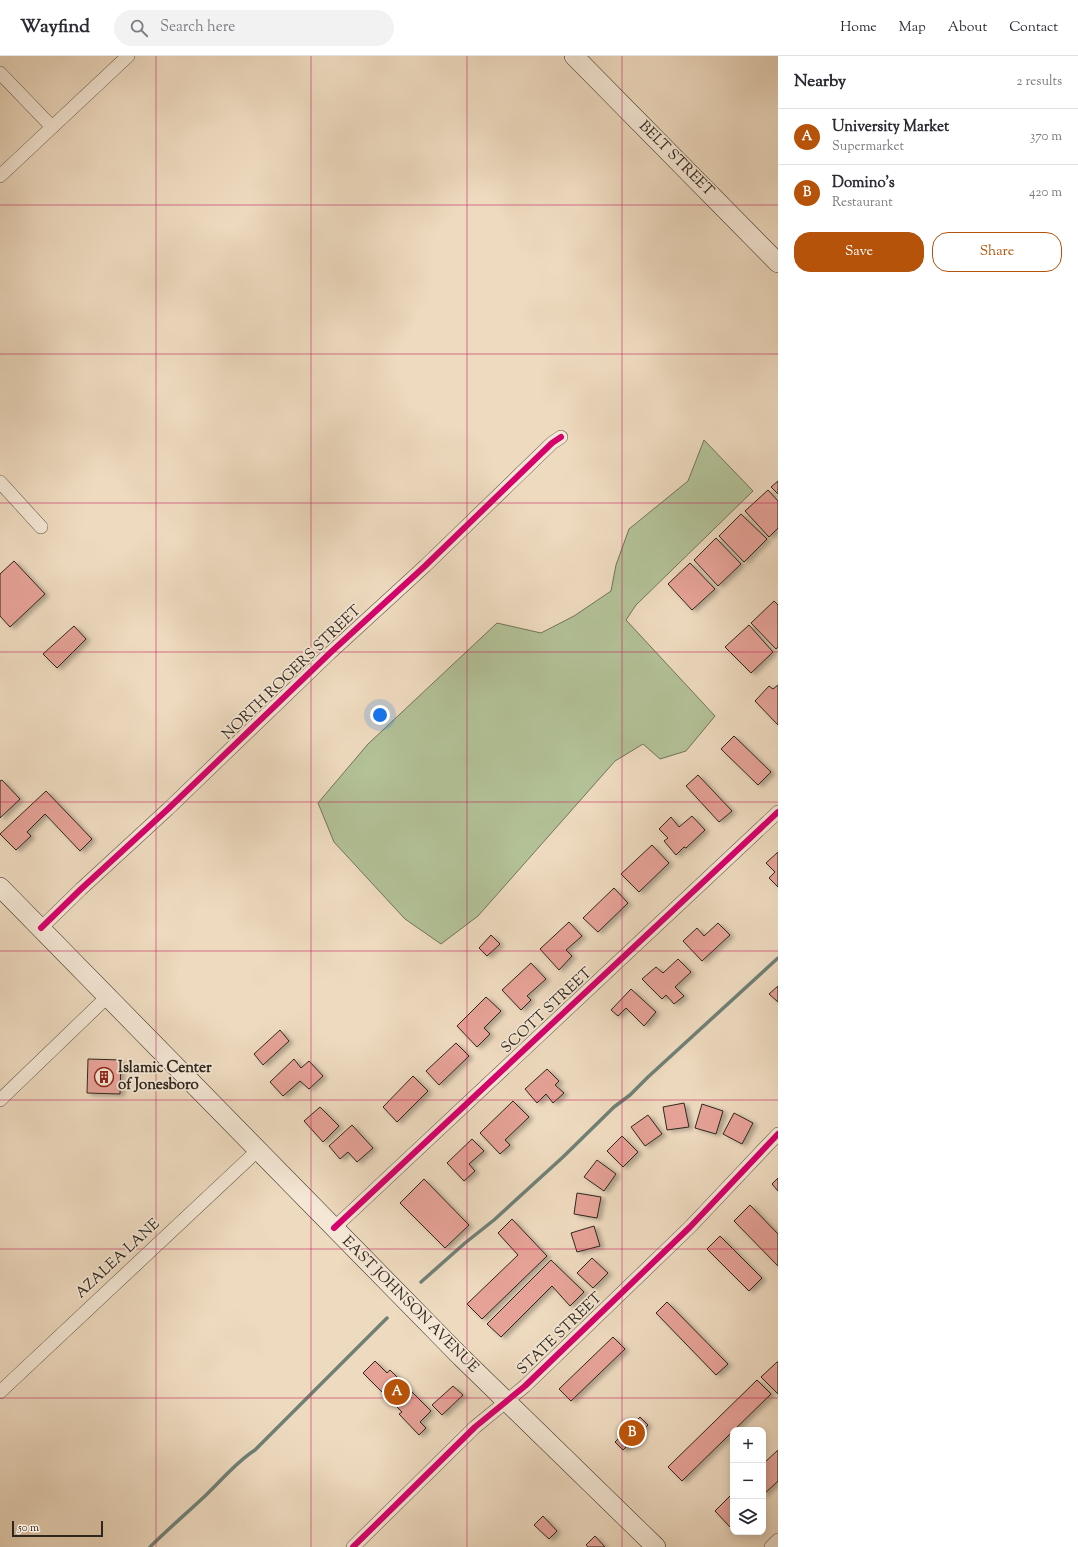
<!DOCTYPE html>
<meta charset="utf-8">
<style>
:root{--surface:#fff;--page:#f2f2f3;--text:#2b2b33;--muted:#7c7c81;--line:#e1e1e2;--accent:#b45309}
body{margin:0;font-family:"Sorts Mill Goudy",serif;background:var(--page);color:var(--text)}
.controls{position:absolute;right:12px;bottom:12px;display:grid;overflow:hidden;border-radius:8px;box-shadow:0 2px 10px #0003}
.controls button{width:36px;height:36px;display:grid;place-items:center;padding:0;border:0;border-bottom:1px solid var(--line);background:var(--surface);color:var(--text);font:20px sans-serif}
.scale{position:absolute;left:12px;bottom:10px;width:91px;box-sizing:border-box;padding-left:4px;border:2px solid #2f271d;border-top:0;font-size:11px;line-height:14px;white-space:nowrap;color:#2f271d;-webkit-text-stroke:3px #f4e7d5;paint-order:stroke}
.you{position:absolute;left:380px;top:659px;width:14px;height:14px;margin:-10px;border:3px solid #fff;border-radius:50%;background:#1a73e8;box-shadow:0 0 0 6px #1a73e833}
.badge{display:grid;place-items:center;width:26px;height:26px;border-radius:50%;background:var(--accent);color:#fff;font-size:13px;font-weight:700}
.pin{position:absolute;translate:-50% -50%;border:2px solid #fff;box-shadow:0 1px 4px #0006}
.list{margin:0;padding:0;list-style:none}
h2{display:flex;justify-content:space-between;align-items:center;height:52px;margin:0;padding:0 16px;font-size:17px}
h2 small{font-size:13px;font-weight:400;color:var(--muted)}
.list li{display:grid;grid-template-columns:26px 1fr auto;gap:12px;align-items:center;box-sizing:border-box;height:56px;padding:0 16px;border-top:1px solid var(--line)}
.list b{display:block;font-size:15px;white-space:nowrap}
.list p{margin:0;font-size:13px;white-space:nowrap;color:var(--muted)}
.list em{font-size:13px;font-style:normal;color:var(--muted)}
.actions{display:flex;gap:8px;padding:12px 16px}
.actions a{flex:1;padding:9px 0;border:1px solid var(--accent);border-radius:16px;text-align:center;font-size:14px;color:var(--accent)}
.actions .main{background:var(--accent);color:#fff}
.icon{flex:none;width:22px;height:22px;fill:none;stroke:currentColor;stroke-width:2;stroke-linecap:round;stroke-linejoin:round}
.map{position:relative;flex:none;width:778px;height:1491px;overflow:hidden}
header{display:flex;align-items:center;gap:24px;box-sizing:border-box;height:56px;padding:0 20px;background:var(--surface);border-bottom:1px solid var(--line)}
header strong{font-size:19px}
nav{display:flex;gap:22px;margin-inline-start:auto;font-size:14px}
.search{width:280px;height:36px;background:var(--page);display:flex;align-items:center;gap:10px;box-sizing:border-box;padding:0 14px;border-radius:22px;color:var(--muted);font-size:15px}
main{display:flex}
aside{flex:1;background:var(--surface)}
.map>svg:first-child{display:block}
.green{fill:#b3c197;stroke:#71745a}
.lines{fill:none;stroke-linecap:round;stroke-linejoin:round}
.stream{stroke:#6f8076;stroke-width:3.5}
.building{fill:#e6a297;stroke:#2f271d;filter:url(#shadow)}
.street-casing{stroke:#5f5446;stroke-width:14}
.secondary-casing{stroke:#2f271d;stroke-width:20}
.street{stroke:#f4e7d5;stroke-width:13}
.secondary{stroke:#f4e7d5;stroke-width:19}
.cycleway-casing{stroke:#f4e7d5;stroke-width:8}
.cycleway{stroke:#d6006c;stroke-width:6}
.grid{fill:none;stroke:#c2185b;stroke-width:1;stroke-opacity:0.55}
.labels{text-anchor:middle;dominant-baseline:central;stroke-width:3.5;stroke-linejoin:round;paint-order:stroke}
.street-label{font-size:15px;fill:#2f271d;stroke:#f4e7d5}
.poi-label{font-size:15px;font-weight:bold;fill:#2f271d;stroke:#f4e7d5;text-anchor:start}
</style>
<header>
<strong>Wayfind</strong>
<div class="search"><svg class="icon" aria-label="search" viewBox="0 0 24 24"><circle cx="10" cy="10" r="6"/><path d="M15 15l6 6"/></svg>Search here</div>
<nav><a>Home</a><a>Map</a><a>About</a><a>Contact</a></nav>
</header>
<main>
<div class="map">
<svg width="778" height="1491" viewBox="0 0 778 1491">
<defs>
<filter id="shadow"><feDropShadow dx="4" dy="2" stdDeviation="2" flood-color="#0004"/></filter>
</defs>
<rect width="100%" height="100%" fill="#eedabf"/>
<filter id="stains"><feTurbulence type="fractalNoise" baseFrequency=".005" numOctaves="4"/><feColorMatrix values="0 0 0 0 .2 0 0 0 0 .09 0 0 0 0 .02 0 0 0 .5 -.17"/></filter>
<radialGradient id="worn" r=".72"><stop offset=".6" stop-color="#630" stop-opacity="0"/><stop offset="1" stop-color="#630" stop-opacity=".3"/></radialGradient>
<path class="green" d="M704,384l49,51 -117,114 -10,15 89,96 -29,35 -26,8 -17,-15 -28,17 -137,155 -37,28 -36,-25 -71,-77 -16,-39 50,-59 129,-121 44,10 33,-17 37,-25 5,-26 13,-36 59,-48z"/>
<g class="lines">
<g class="stream">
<path d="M421,1226l44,-39 29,-23 69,-63 51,-50 16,-12 18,-18 130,-119"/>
<path d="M150,1491c18,-18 37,-34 55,-51 17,-16 30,-33 50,-46l132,-132"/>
</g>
</g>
<g class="building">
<path d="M778,425v13l-7,-7z"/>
<path d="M768,434l10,11v27l-9,9 -24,-26z"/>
<path d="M741,458l26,25 -23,23 -25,-26z"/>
<path d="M716,482l25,26 -23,22 -24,-26z"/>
<path d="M14,505l31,33 -35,33 -10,-11v-42z"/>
<path d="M690,507l25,26 -23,21 -24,-26z"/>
<path d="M774,545l4,4v42l-2,2 -25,-26z"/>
<path d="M749,569l24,27 -22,21 -26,-26z"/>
<path d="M74,570l12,13 -29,29 -14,-14z"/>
<path d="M778,629v40l-23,-24 14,-15 4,3z"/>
<path d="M734,680l37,36 -13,13 -37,-36z"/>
<path d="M698,719l34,36 -13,11 -33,-36z"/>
<path d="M2,724l18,19 -20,19v-37z"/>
<path d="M46,735l46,48 -12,12 -35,-37 -18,18 4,4 -15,14 -16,-16z"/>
<path d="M692,760l13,14 -19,18 -2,-1 -8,8 -12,-14 4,-3 -9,-9 12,-12 8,10z"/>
<path d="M652,789l17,18 -30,29 -18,-18z"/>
<path d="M778,796v35l-9,-9 6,-6 -9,-9z"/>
<path d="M614,832l14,15 -30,29 -15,-14z"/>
<path d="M569,866l13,14 -16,14 6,6 -13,14 -19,-21z"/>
<path d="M718,867l12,12 -28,26 -19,-20 14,-13 7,8z"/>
<path d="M491,879l9,9 -13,12 -8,-8z"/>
<path d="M678,903l13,13 -16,15 9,9 -10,8 -8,-9 -4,4 -20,-20 14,-12 7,6z"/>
<path d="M531,907l15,16 -19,17 4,4 -10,10 -19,-20z"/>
<path d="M778,930v16l-9,-8z"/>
<path d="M631,933l25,23 -12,14 -18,-18 -8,8 -7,-6z"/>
<path d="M486,941l15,14 -17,17 6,6 -13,13 -20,-21z"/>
<path d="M280,974l9,11 -26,24 -9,-11z"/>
<path d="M456,987l13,13 -30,29 -13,-14z"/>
<path d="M88,1003l33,1 -1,34 -33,-1z"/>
<path d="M294,1003l7,9 8,-7 14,15 -14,13 -9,-8 -17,15 -13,-14z"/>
<path d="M547,1013l12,12 -4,4 9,8 -11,10 -7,-9 -9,9 -12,-14z"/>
<path d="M413,1020l15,15 -31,31 -14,-15z"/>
<path d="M513,1045l16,16 -24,23 5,5 -10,9 -20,-21z"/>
<path d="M684,1047l5,24 -22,3 -4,-23z"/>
<path d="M702,1048l21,7 -7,23 -21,-6z"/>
<path d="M320,1051l19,19 -16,16 -19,-21z"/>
<path d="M734,1057l19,10 -11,21 -19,-10z"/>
<path d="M648,1059l14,19 -17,12 -14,-19z"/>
<path d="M352,1069l21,23 -16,14 -9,-10 -8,7 -11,-13z"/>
<path d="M622,1080l16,16 -15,15 -16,-16z"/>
<path d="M472,1083l12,12 -15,13 6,7 -11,10 -17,-18z"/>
<path d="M597,1104l19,14 -12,17 -20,-14z"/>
<path d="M778,1122v13l-6,-7z"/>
<path d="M424,1123l45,46 -24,23 -45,-45z"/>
<path d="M577,1137l24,4 -4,21 -23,-4z"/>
<path d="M750,1149l28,29v32l-44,-45z"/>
<path d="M512,1163l35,37 -65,63 -15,-15 51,-49 -20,-22z"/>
<path d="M594,1170l6,20 -23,6 -6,-19z"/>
<path d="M720,1180l42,42 -13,13 -42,-42z"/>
<path d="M592,1202l16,15 -15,15 -16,-15z"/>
<path d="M551,1204l33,32 -14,14 -18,-20 -51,51 -14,-13z"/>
<path d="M667,1246l61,62 -12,11 -60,-62z"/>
<path d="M613,1281l12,12 -54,52 -12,-12z"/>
<path d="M375,1305l12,12 3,-3 41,41 -11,11 6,6 -7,7 -20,-21 3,-2 -39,-39z"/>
<path d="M777,1306h1v32l-17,-17z"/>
<path d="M757,1324l14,14 -89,87 -14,-14z"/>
<path d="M453,1330l10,9 -21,20 -10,-10z"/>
<path d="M640,1361l8,8 -25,25 -8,-8z"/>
<path d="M778,1394v31l-15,14v-31z"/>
<path d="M733,1437v31l-3,3 -15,-16z"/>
<path d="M543,1460l14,15 -8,8 -15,-14z"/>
<path d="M595,1480l10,11h-17l-2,-2z"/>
</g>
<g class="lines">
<g class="street-casing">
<g id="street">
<path d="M0,17l52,54"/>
<path d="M0,120l128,-120"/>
<path d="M0,426l41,45"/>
<path d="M41,872l40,-39 87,-80 162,-156 95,-87 127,-123 9,-6"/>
<path d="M0,1044l107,-103"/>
<path d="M334,1172l444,-416"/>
<path d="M0,1336l258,-242"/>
<path d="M353,1491l122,-120 50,-41 165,-159 88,-93"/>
<path d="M771,1491l7,-7"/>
</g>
</g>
<g class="secondary-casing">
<g id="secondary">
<path d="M574,0l204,207"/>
<path d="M0,831l461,470 195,190"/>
</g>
</g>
<use href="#street" class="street"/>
<use href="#secondary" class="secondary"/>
<g class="cycleway-casing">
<g id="cycleway">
<path d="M41,872l40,-39 87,-80 162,-156 95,-87 127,-123 9,-6"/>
<path d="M334,1172l444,-416"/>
<path d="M353,1491l122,-120 50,-41 165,-159 88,-93"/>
</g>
</g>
<use href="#cycleway" class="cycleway"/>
</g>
<path class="grid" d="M156,0v1491M311,0v1491M467,0v1491M622,0v1491M0,149h778M0,298h778M0,447h778M0,596h778M0,746h778M0,895h778M0,1044h778M0,1193h778M0,1342h778"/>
<defs>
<g id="building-ring" transform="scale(1)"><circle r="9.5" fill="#f4e7d5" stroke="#8f2418" stroke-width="1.5"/><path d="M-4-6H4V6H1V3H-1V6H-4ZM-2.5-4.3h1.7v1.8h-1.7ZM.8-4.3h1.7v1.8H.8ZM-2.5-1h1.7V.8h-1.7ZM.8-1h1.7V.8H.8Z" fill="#8f2418"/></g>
</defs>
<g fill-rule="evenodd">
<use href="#building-ring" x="104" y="1021"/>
</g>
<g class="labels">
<g class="street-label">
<text transform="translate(676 103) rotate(45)">BELT STREET</text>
<text transform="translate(292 617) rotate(-44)">NORTH ROGERS STREET</text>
<text transform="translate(547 955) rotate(-43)">SCOTT STREET</text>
<text transform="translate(118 1203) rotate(-43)">AZALEA LANE</text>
<text transform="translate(410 1249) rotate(45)">EAST JOHNSON AVENUE</text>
<text transform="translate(560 1278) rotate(-44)">STATE STREET</text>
</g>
<g class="poi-label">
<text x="118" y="1012">Islamic Center<tspan x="118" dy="17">of Jonesboro</tspan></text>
</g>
</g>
<rect width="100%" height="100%" filter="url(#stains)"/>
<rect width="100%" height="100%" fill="url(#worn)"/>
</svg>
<div class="controls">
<button>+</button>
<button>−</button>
<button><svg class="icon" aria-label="layers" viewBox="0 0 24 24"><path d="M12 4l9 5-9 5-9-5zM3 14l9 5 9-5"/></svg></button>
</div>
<div class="scale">50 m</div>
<div class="you"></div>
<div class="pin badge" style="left:397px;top:1336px">A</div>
<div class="pin badge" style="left:632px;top:1377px">B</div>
</div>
<aside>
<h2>Nearby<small>2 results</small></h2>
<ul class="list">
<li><span class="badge">A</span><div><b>University Market</b><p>Supermarket</p></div><em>370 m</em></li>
<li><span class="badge">B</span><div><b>Domino's</b><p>Restaurant</p></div><em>420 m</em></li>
</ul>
<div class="actions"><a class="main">Save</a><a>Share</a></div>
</aside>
</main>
